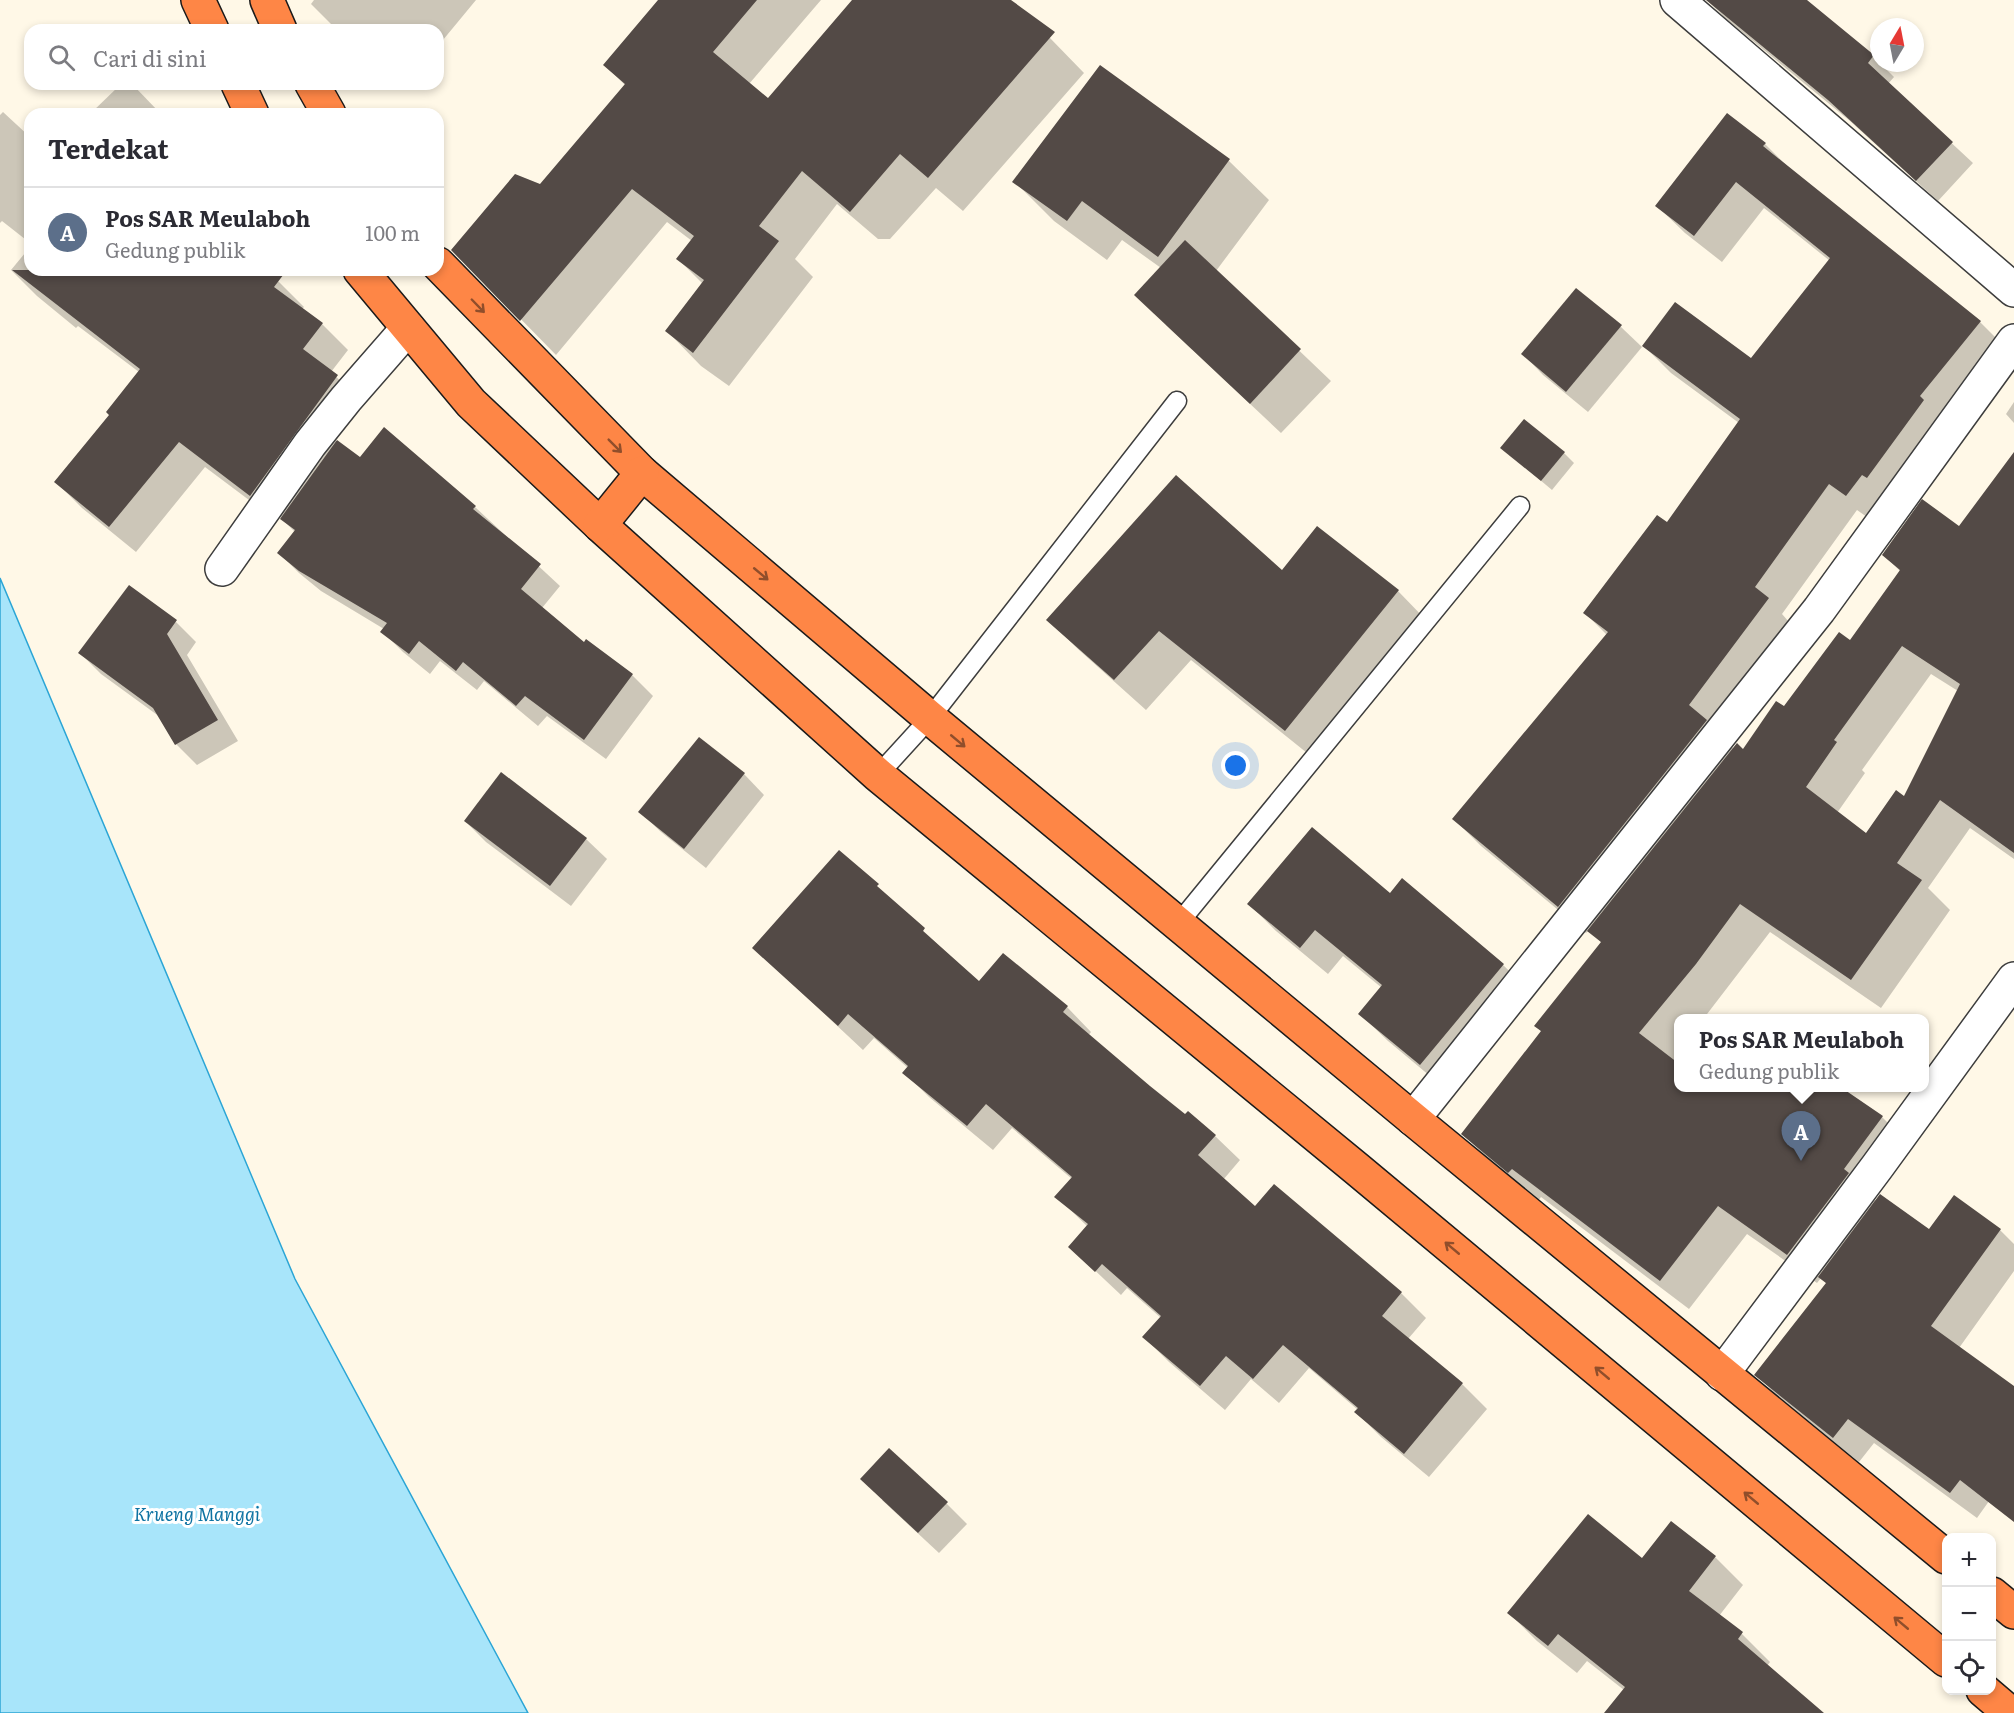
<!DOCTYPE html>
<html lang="id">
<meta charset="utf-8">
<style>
:root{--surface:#fff;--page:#f2f2f3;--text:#2b2b33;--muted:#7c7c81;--line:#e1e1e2;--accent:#b45309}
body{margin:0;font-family:Literata,serif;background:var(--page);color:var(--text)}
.controls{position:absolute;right:18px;bottom:18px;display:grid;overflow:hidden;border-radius:12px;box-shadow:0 3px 9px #0003}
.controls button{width:54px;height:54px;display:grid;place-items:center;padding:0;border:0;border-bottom:2px solid var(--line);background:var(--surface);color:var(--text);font:30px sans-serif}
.compass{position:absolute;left:1870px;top:18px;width:54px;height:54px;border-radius:50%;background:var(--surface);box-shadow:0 3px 9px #0003;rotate:10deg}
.you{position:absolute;left:1236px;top:766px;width:21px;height:21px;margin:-15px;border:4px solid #fff;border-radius:50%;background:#1a73e8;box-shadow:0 0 0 9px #1a73e833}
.badge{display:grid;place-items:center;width:39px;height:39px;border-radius:50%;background:var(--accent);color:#fff;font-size:20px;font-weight:700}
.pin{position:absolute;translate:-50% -50px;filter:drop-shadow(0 2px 3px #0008)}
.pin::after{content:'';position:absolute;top:32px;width:21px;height:18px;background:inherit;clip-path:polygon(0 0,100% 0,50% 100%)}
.popup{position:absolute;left:1674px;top:1014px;width:255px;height:78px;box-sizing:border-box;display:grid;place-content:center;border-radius:12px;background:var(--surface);filter:drop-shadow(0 2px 4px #0005);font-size:20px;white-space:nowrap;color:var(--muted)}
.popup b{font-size:22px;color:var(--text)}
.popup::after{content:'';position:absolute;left:50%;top:100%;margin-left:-12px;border:12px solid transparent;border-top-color:var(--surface)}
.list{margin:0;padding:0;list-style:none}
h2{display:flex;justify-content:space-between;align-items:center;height:78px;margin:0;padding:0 24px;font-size:26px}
h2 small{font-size:20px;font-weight:400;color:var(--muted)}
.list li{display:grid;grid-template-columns:39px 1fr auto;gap:18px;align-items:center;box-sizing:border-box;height:90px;padding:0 24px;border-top:2px solid var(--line)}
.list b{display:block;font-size:22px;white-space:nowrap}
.list p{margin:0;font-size:20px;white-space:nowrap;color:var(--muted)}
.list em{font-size:20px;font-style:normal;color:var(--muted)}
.icon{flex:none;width:33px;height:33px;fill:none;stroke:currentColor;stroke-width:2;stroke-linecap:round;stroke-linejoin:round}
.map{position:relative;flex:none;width:2014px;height:1713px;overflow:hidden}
.search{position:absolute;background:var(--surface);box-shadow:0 3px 9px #0003;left:24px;top:24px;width:420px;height:66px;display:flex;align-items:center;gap:15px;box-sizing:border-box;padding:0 21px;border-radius:18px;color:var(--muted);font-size:22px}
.panel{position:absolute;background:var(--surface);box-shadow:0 3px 9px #0003;left:24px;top:108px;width:420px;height:168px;border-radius:18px}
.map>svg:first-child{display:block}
.water{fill:#a8e5fa;stroke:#2ba5d5;stroke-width:1.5}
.shadow{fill:#0003;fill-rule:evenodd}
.building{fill:#534a46;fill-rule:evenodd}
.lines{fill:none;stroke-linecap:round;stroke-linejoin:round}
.lane-casing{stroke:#3d3d3d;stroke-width:21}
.street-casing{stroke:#3d3d3d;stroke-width:36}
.highway-casing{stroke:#1b1b1b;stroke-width:36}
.lane{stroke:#fff;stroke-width:18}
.street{stroke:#fff;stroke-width:33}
.highway{stroke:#fe8646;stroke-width:33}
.oneway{stroke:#904e2b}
.labels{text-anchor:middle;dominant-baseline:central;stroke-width:6;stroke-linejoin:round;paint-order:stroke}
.water-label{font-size:18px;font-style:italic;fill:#0d72a2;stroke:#fff}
</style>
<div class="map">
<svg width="2014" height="1713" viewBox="0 0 2014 1713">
<rect width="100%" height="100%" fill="#fff8e7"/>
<path class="water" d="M0,578l295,701 233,434h-528z"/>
<g class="shadow">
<path d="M314,0h162l-38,46v-16h-101l-26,-26z"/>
<path d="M668,0h153l-72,84 19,16 86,-100h150l46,38 34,35 -121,138 -27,-23 -46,51h-12l-41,-35 -42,55 18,18 -84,109 -28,-20 -34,-35 36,-47 -25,-25 14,-18 -25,-19 -111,133 -103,-105 88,-64 85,-100 -21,-21z"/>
<path d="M1707,0h98l68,56 21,21 -6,7 85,79 -35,38 -88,-80 -125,-103z"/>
<path d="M121,84h11l29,30h-71z"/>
<path d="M3,112l27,25v106l-28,-22 -2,2v-108z"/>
<path d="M1728,115l37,29 27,27 188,151 27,27 -133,173 -17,-12 -75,104 7,8 -72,109 17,18 9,2 107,-109 51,-70 -17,-17 75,-27 55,-74v405l-44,-31 -42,60 22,22 -69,98 -111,-76 -66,86h-26v70h63l43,30 22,-30h34l42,29 29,29 -38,52 3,4 53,29 71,-1 14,14v27l-55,77 55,40v78l-37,52 -103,-75 -15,19 -78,-62 -25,-26 71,-90 -6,-6 -4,5 -70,-49 -58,75 -148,-112 -3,4 -46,-38 -29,-29 79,-102 -6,-6 66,-83 -13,-13 -3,3 -105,-87 -27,-27 153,-184 -22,-22 82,-89 72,-101 -68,-50 -27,-27 107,14 79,-99 -66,-53 -42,54 -37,-29 -28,-27zM1931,674l27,17 -53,107 -39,37 -29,-22 28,-40 -3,-3z"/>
<path d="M1229,161l40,39 -53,71 115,110 -50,52 -115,-108 -5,-57 -39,-28 -15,20 -53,-39 -40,-40z"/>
<path d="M30,247v23h234l14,11 26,26 -2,2 20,15 26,26 -17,22 32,30 -28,38 25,19 115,48 85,79 -18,22 42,36 48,31 21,21 -47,63 -59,-43 -9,10 -54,-45 -7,9 -37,-29 -10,13 -27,-22 -21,-21 2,-2 -63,-38 -22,-18 -20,-20 16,-21 -15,-15 -3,4 -72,-54 -69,85 -54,-44 -26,-26 55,-67 28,-43 -61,-46 -2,2 -39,-32 -26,-26z"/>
<path d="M1577,290l44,37 21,20 -54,65 -45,-37 -20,-21z"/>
<path d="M2014,402v21l-8,-9z"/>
<path d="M1502,448l62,5 10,10 -22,27z"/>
<path d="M1282,572l116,19 30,31 -111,139 -126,-101 -45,50 -67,-60 -31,-30z"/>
<path d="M176,622l20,20 -9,13 51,86 -41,24 -21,-21 -16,-27 -59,-43 -21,-21z"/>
<path d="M501,774l85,65 21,20 -36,47 -85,-64 -21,-21z"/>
<path d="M744,774l20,21 -58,73 -45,-36 -21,-20z"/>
<path d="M839,852l140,131 88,24 24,25 -3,4 97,80 30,20 25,24 -17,20 32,29 19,-23 127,107 25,25 -18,21 54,45 25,25 -58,68 -48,-40 -25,-25 2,-2 -49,-42 -30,35 -28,-24 -26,31 -56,-48 -25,-25 17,-19 -34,-30 -6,7 -51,-48 18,-20 -31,-30 15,-18 -60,-51 -19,22 -64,-53 -25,-25 4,-4 -34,-30 -11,12 -109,-102z"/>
<path d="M1402,880l101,85 28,27 -83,99 -60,-50 -28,-27 22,-26 -39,-32 -15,18 -52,-43 -27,-27 141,-9z"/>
<path d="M882,1500l64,3 21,21 -28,29z"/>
<path d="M1715,1557l28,28 -24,31 23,18 28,28 -3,4 55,47h-216l18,-23 -37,-29 -10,12 -40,-32 -28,-28 133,-53z"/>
</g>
<g class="building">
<path d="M658,0h99l-44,52 55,46 84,-98h159l44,32 -127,146 -28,-24 -50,58 -48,-41 -43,55 20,15 -86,112 -28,-22 39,-51 -28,-21 18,-23 -62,-47 -112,132 -69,-71 64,-76 25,10 85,-100 -22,-19z"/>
<path d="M1706,0h101l67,55 -6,8 85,79 -37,39 -88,-81z"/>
<path d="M1100,65l130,94 -72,98 -76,-56 -15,20 -55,-39z"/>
<path d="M1727,113l39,30 -3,3 218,175 -61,75 4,4 -57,78 -5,-3 -16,21 -17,-12 -74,103 14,11 -80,107 18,15 -149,187 -106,-88 156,-187 -25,-19 74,-98 10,7 73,-103 -98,-73 33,-44 76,56 79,-100 -94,-76 -42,54 -39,-30z"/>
<path d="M1185,240l116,109 -51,55 -116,-109z"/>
<path d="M12,270h275l-13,17 49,36 -20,26 35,26 -88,121 -71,-54 -70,85 -55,-45 55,-67 -3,-3 34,-43z"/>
<path d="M1576,288l46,37 -56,67 -45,-38z"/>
<path d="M1524,419l41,33 -24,29 -41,-33z"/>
<path d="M384,427l92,79 -3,3 68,55 -20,25 63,53 2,-3 47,35 -49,66 -59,-44 -9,10 -53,-44 -7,9 -37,-30 -10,13 -29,-22 7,-9 -88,-52 -22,-18 18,-23 -15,-11 57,-79 23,17z"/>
<path d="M2014,452v401l-74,-53 -43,63 25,17 -71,100 -111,-76 -44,60 -57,69 39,30v25h164l41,28 -39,53 5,4 -62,82 -69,-49 -58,75 -148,-112 -4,4 -47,-39 80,-103 -7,-5 67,-84 -14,-11 150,-188 6,6 33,-48 8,5 55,-74 11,8 50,-70 -18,-15 40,-56 37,27zM1902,646l58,38 -56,112 -8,-6 -30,43 -60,-46 31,-45 -3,-2z"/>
<path d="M1176,475l106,95 35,-44 82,64 -114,141 -126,-100 -45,49 -68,-60z"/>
<path d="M129,585l48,35 -10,14 51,86 -43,25 -22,-37 -75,-55z"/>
<path d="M699,737l46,36 -61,76 -46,-37z"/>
<path d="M501,772l86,66 -37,48 -86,-65z"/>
<path d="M1312,827l78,66 12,-15 102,86 -84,101 -62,-51 24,-29 -67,-55 -15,18 -53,-44z"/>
<path d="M839,850l40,34 -2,2 48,42 -2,3 56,50 24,-28 65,53 -5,6 87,74 35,28 3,-3 28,24 -18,20 57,51 19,-22 128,108 -20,24 81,67 -59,71 -50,-42 4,-4 -75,-63 -30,34 -27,-23 -26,30 -58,-49 19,-21 -59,-52 -7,8 -27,-25 20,-23 -34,-27 18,-20 -86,-73 -19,22 -65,-53 6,-7 -60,-52 -10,12 -86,-78z"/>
<path d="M1880,1194l49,35 25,-34 47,34 -70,97 83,60v136l-54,-42 -10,13 -102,-74 -15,19 -79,-63 72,-92 -8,-6z"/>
<path d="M889,1448l59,54 -30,31 -58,-54z"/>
<path d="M1588,1514l54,44 29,-37 45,35 -27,35 54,41 -5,7 86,74h-220l21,-26 -67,-53 -10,12 -41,-33z"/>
</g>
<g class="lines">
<g class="lane-casing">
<g id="lane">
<path d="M878,775l52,-57 247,-317"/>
<path d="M1178,924l342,-418"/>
</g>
</g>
<g class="street-casing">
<g id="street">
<path d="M1677,0l337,290"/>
<path d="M222,569l88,-125 36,-45 62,-71"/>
<path d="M1413,1119l406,-509 195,-269"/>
<path d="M1722,1374l155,-207 137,-188"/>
</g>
</g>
<g class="highway-casing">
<g id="highway">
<path d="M198,0l14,30"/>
<path d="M267,0l13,30"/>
<path d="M238,84l14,30"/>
<path d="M312,84l17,30"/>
<path d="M438,264l204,209 288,245 483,401 533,438"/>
<path d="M360,270l111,133 129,122 278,250 479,394 589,491"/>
<path d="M600,525l42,-52"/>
<path d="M1992,1594l22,18"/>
<path d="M1983,1690l27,23"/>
</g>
</g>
<use href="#lane" class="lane"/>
<use href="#street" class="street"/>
<use href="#highway" class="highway"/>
</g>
<defs><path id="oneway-shaft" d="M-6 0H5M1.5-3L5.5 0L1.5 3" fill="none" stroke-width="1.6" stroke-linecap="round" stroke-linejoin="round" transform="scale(1.5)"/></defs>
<g class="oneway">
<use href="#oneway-shaft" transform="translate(478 306) rotate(46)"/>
<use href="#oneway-shaft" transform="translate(615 446) rotate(45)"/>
<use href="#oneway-shaft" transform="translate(761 574) rotate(40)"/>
<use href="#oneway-shaft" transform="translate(958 741) rotate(40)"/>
<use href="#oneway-shaft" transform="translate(1452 1248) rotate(-140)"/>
<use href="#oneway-shaft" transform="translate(1602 1373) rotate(-140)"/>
<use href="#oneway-shaft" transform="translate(1751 1498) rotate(-140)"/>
<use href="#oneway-shaft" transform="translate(1901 1623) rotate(-140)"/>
</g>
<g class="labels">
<g class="water-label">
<text x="197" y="1513">Krueng Manggi</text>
</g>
</g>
</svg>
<div class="controls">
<button>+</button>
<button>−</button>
<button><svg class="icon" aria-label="locate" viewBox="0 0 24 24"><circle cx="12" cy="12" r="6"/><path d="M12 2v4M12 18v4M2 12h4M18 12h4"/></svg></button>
</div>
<svg class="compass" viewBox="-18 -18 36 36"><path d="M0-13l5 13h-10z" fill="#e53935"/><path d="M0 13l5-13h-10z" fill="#7c7c81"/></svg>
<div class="you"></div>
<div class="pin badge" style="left:1801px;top:1161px;background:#5c6f8a">A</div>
<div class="popup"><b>Pos SAR Meulaboh</b>Gedung publik</div>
<div class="search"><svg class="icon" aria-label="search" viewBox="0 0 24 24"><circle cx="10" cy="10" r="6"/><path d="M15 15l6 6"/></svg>Cari di sini</div>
<section class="panel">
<h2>Terdekat<small></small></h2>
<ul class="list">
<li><span class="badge" style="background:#5c6f8a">A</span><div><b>Pos SAR Meulaboh</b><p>Gedung publik</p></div><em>100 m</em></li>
</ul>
</section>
</div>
